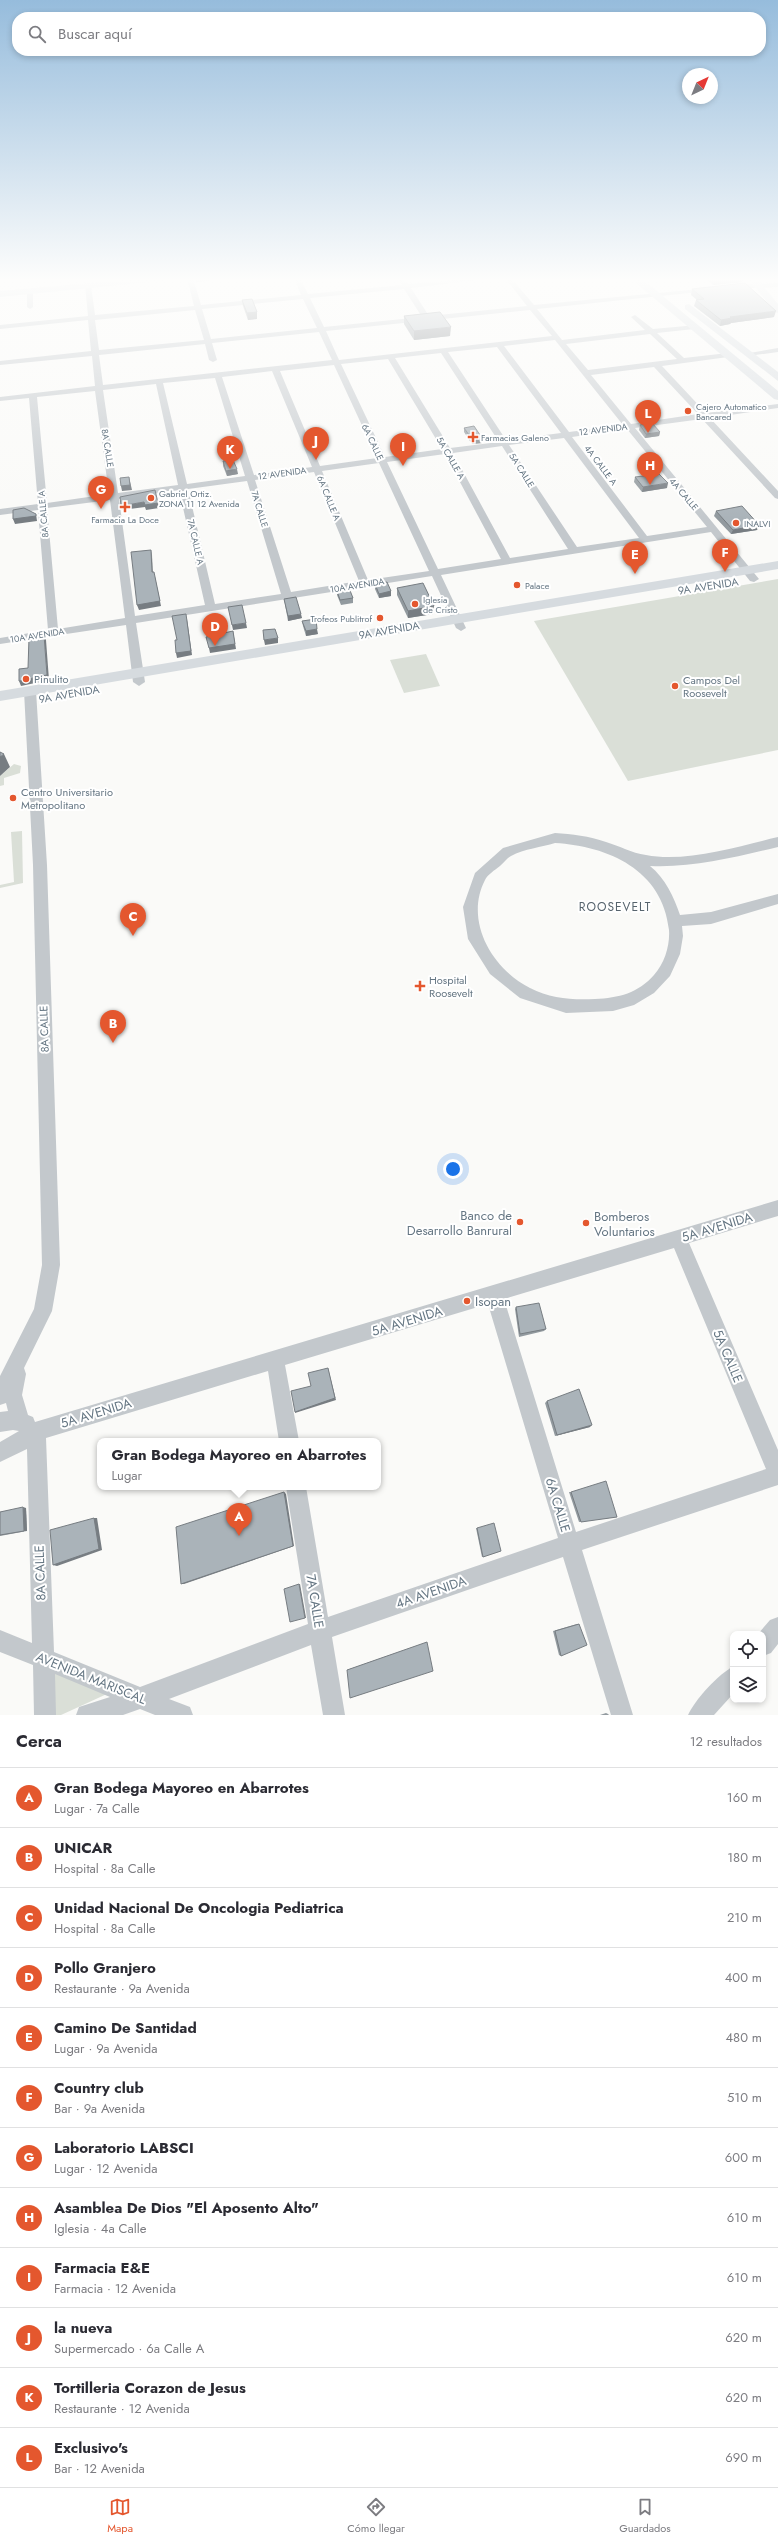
<!DOCTYPE html>
<html lang="es">
<meta charset="utf-8">
<style>
:root{--surface:#fff;--page:#f7f7f7;--text:#2b2b33;--muted:#7c7c81;--line:#e1e1e2;--accent:#e4572e}
body{margin:0;font-family:Jost,sans-serif;background:var(--page);color:var(--text)}
.controls{position:absolute;right:12px;bottom:12px;display:grid;overflow:hidden;border-radius:8px;box-shadow:0 2px 6px #0003}
.controls button{width:36px;height:36px;display:grid;place-items:center;padding:0;border:0;border-bottom:1px solid var(--line);background:var(--surface);color:var(--text);font:20px sans-serif}
.compass{position:absolute;left:682px;top:68px;width:36px;height:36px;border-radius:50%;background:var(--surface);box-shadow:0 2px 6px #0003;rotate:43deg}
.you{position:absolute;left:453px;top:1169px;width:14px;height:14px;margin:-10px;border:3px solid #fff;border-radius:50%;background:#1a73e8;box-shadow:0 0 0 6px #1a73e833}
.badge{display:grid;place-items:center;width:26px;height:26px;border-radius:50%;background:var(--accent);color:#fff;font-size:13px;font-weight:700}
.pin{position:absolute;translate:-50% -33px;filter:drop-shadow(0 1px 2px #0008)}
.pin::after{content:'';position:absolute;top:21px;width:14px;height:12px;background:inherit;clip-path:polygon(0 0,100% 0,50% 100%)}
.popup{position:absolute;left:97px;top:1438px;width:284px;height:52px;box-sizing:border-box;display:grid;place-content:center;border-radius:8px;background:var(--surface);filter:drop-shadow(0 1px 3px #0005);font-size:13px;white-space:nowrap;color:var(--muted)}
.popup b{font-size:15px;color:var(--text)}
.popup::after{content:'';position:absolute;left:50%;top:100%;margin-left:-8px;border:8px solid transparent;border-top-color:var(--surface)}
.list{margin:0;padding:0;list-style:none}
h2{display:flex;justify-content:space-between;align-items:center;height:52px;margin:0;padding:0 16px;font-size:17px}
h2 small{font-size:13px;font-weight:400;color:var(--muted)}
.list li{display:grid;grid-template-columns:26px 1fr auto;gap:12px;align-items:center;box-sizing:border-box;height:60px;padding:0 16px;border-top:1px solid var(--line)}
.list b{display:block;font-size:15px;white-space:nowrap}
.list p{margin:0;font-size:13px;white-space:nowrap;color:var(--muted)}
.list em{font-size:13px;font-style:normal;color:var(--muted)}
.icon{flex:none;width:22px;height:22px;fill:none;stroke:currentColor;stroke-width:2;stroke-linecap:round;stroke-linejoin:round}
.map{position:relative;flex:none;width:778px;height:1715px;overflow:hidden}
.search{position:absolute;background:var(--surface);box-shadow:0 2px 6px #0003;left:12px;right:12px;top:12px;height:44px;display:flex;align-items:center;gap:10px;box-sizing:border-box;padding:0 14px;border-radius:16px;color:var(--muted);font-size:15px}
.sheet{height:772px;background:var(--surface)}
nav{display:flex;justify-content:space-around;align-items:center;box-sizing:border-box;height:56px;border-top:1px solid var(--line);background:var(--surface);font-size:11px;color:var(--muted)}
nav a{display:grid;justify-items:center;gap:2px}
nav .on{color:var(--accent)}
.map>svg:first-child{display:block}
.green{fill:#dadfd7}
.lines{fill:none;stroke-linecap:round;stroke-linejoin:round}
.minor{fill:#c3c8cc;fill-rule:evenodd}
.major{fill:#d6dbdf;fill-rule:evenodd}
.highway{fill:#d6dbdf;fill-rule:evenodd}
.wall{fill:#929a9f}
.shaded-wall{fill:#777d82}
.building{fill:#aab3b9;stroke:#777d82}
.poi-dot{fill:#e4572e;stroke:#fff;stroke-width:1.5}
.labels{text-anchor:middle;dominant-baseline:central;stroke-width:4;stroke-linejoin:round;paint-order:stroke}
.far-poi-label{font-size:9px;fill:#657683;stroke:#fff;text-anchor:start}
.far-street-label{font-size:9px;fill:#657683;stroke:#fff}
.street-label{font-size:11px;fill:#657683;stroke:#fff}
.poi-label{font-size:11px;fill:#657683;stroke:#fff;text-anchor:start}
.neighbourhood-label{font-size:12px;letter-spacing:1px;fill:#57646e;stroke:#fff}
.near-poi-label{font-size:13px;fill:#657683;stroke:#fff;text-anchor:start}
.near-street-label{font-size:13px;fill:#657683;stroke:#fff}
</style>
<div class="map">
<svg width="778" height="1715" viewBox="0 0 778 1715">
<rect width="100%" height="100%" fill="#fafaf8"/>
<g class="green">
<path d="M778,579v171l-150,31 -94,-160z"/>
<path d="M426,654l14,32 -36,7 -14,-33z"/>
<path d="M14,764l7,2 -1,7 -16,5v7l-4,1v-10z"/>
<path d="M22,831l1,52 -23,5v-3l14,-3 -3,-50z"/>
<path d="M51,1660l69,28 -59,27h-11z"/>
</g>
<g class="lines">
<g class="minor">
<path d="M187,278h6l8,27 100,-10 -7,-17h6l8,16 94,-9 -3,-5 3,-2 6,6 66,-6h21l-84,10 18,28 98,-10 -22,-28h6l23,27 176,-17v2l-2,1 -171,18 25,31 83,-10 -14,-13 4,-2 18,14 44,-4 1,2 -4,2 -37,4 27,25 44,-5 4,2 -4,2 -66,9 44,47 72,-9v4l-68,10 68,73v8l-3,-1 -73,-79 -67,9 124,151 -5,3 -4,-1 -39,-49 -270,43 25,53 -5,3 -5,-3 -24,-52 -296,47 9,59 -6,4 -6,-4 -7,-57 -126,19v-6l48,-8 -10,-120 -38,5v-6l38,-5 -9,-106 -29,3v-4l95,-11 -3,-30 -92,9v-4l91,-10 -3,-31 -88,9v-4l88,-9 -3,-31 3,-2 3,2 4,30 99,-9zM404,289l18,28 -98,10 -14,-29zM303,299l14,29 -106,11 -9,-30zM195,310l9,30 -105,10 -4,-30zM530,310l22,26 -213,24 -13,-29zM319,332l13,28 -229,25 -4,-30 106,-11 4,16 4,2 4,-2 -5,-17zM650,334l27,25 -89,11 -22,-26zM555,340l68,85 -54,7 -65,-86zM497,347l64,86 -55,7 -58,-88zM441,353l58,89 -49,6 -55,-90zM388,359l54,90 -57,8 -44,-93zM334,365l43,93 -57,8 -40,-95zM654,367l44,47 -67,10 -40,-49zM272,371l40,96 -58,8 -32,-98zM215,378l30,98 -58,8 -24,-101zM156,384l22,101 -60,8 -15,-103zM95,391l14,103 -62,9 -10,-106zM627,429l80,98 -60,9 -75,-99zM564,438l75,100 -62,9 -68,-102zM502,446l66,103 -58,9 -57,-105zM445,454l56,105 -63,10 -51,-107zM379,463l50,108 -61,9 -46,-109zM314,472l45,109 -68,11 -36,-112zM247,481l34,113 -66,10 -27,-115zM179,490l26,115 -70,11 -16,-117zM110,500l15,118 -67,11 -11,-121z"/>
<path d="M778,283v4l-48,2 -3,-2 3,-2z"/>
<path d="M30,289l3,2v16l-3,2 -3,-2v-16z"/>
<path d="M778,348v4l-30,4 -4,-2z"/>
<path d="M30,687l6,4 11,174 13,400 -8,46 -28,57 2,6 -4,21 6,20 5,2 2,5 743,-222v16l-89,27 89,207v35l-196,65 51,165h-22l-48,-158 -231,80 13,78h-22l-12,-70 -142,54 21,8 3,8h-38l-15,-6 -17,6h-47l3,-8 31,-10 -55,-23 1,41h-22l-1,-50 -33,-13v-22l32,13 -5,-194 -27,13v-20l19,-11 -6,-1 -13,2v-20l8,-1 -2,-8 -6,2v-29l34,-67 8,-44 -9,-400 -9,-174zM674,1248l92,221 -190,63 -72,-233zM488,1304l70,234 -230,79 -22,-130h-20l22,137 -168,63 -86,-35 -8,-214 222,-67 11,70h20l-14,-76z"/>
<path d="M555,833c17,1 34,3 51,9 14,4 25,11 40,13 40,8 93,-9 132,-18v10c-42,10 -85,21 -128,19 15,12 24,31 30,49l31,-3 67,-18v10l-67,20 -29,2 1,10 -3,18 -10,22 -16,17 -20,12 -21,6 -47,2 -46,-15 -30,-24 -22,-35 -5,-32 12,-34 28,-25zM555,843c53,3 108,27 114,87 1,15 -4,33 -15,45 -16,18 -35,23 -59,24 -22,1 -44,0 -65,-11 -38,-19 -66,-67 -45,-108 2,-5 10,-10 15,-14 4,-3 7,-8 11,-10 13,-7 31,-9 44,-13z"/>
<path d="M778,1617v27l-7,9 -8,3v-22h-5l12,-14z"/>
<path d="M733,1667v27l-19,21h-26c6,-14 31,-42 45,-48z"/>
</g>
<g class="major">
<path d="M146,278h28l-4,2 -170,17v-6z"/>
<path d="M748,278h8l22,26v9l-3,-1z"/>
<path d="M778,561v8l-778,132v-10z"/>
</g>
<g class="highway">
<path d="M630,278h11l137,113v9l-4,-1z"/>
<path d="M689,304l89,68v9l-93,-72v-4z"/>
</g>
</g>
<g class="wall">
<path d="M705,278h38l-1,4 -29,3z"/>
<path d="M692,289l82,28 -43,6 -1,1 -10,2 -26,-20 2,-6h1l-6,-5z"/>
<path d="M242,300l15,12v7l-9,1 -5,-14z"/>
<path d="M404,316l46,20 -36,4 -10,-16z"/>
<path d="M640,425l20,7 -1,4 -14,2 -6,-8z"/>
<path d="M464,428l18,10v5l-10,1 -8,-12z"/>
<path d="M223,461l15,13 -11,2 -4,-10z"/>
<path d="M635,477l32,11 -25,4 -8,-10z"/>
<path d="M716,511l43,14 -2,5 -26,4 -17,-18z"/>
<path d="M375,584l16,7v5l-12,2 -4,-9z"/>
<path d="M397,588l36,26 -25,4 -11,-23z"/>
<path d="M337,591l16,7v5l-12,2 -4,-10z"/>
<path d="M284,599l18,19 -14,3z"/>
<path d="M302,621l16,13 -12,2 -3,-10z"/>
<path d="M516,1307l30,22 -2,2 -25,6 -4,-28z"/>
<path d="M547,1401l43,26 -35,9 -10,-33z"/>
<path d="M569,1492h2l46,25 -38,5z"/>
<path d="M26,1508l1,23 -27,5v-24z"/>
<path d="M476,1528h1l24,23 -19,6z"/>
<path d="M577,1624h2l-18,32 -2,-1 -6,-24z"/>
<path d="M427,1642l-80,28h1z"/>
<path d="M606,1713l2,1 1,1h-9z"/>
</g>
<g class="shaded-wall">
<path d="M195,278h14v3l-13,1z"/>
<path d="M723,278h20l-1,4 -29,3 2,-6z"/>
<path d="M776,311l-2,6 -43,6 -1,1 -10,2 1,-6 9,-3z"/>
<path d="M257,312v7l-9,1 -1,-7z"/>
<path d="M451,327l-1,9 -36,4v-9z"/>
<path d="M660,432l-1,4 -14,2 1,-4z"/>
<path d="M482,438v5l-10,1v-5z"/>
<path d="M237,469l1,5 -11,2 -1,-5z"/>
<path d="M129,477l3,13 -10,1 -1,-5z"/>
<path d="M668,483l-1,5 -25,4 1,-5z"/>
<path d="M144,502l14,1 1,5 -13,2 -1,-3 -23,3 -1,-4z"/>
<path d="M36,514l1,7 -22,3 -2,-5z"/>
<path d="M759,525l-2,5 -26,4 2,-4z"/>
<path d="M151,550l1,5 1,22 -1,-5z"/>
<path d="M155,577l6,29 -22,4 -2,-5z"/>
<path d="M391,591v5l-12,2v-4z"/>
<path d="M434,606l-1,8 -25,4v-7z"/>
<path d="M301,614l1,4 -14,3v-5z"/>
<path d="M187,619l5,36 -15,3 -1,-5z"/>
<path d="M246,623l1,5 -14,2 -1,-5z"/>
<path d="M317,629l1,5 -12,2v-5z"/>
<path d="M233,631l3,18 -26,4 -1,-5z"/>
<path d="M44,635l2,5 3,40 -28,6 -2,-5 28,-6z"/>
<path d="M278,638v5l-13,2 -1,-5z"/>
<path d="M4,754l6,13 -10,9v-19z"/>
<path d="M328,1368l8,32 -41,13v-1z"/>
<path d="M592,1425l-2,2 -35,9 2,-1z"/>
<path d="M284,1492l2,2 8,52 -110,38h-3z"/>
<path d="M23,1507l3,1 1,23h-3z"/>
<path d="M94,1518h3l5,32 -45,16 -4,-1z"/>
<path d="M299,1584h1l6,34h-1z"/>
</g>
<g class="building">
<path d="M745,283l31,28 -46,6 2,1 -11,2 -25,-20 8,-1 -12,-10z"/>
<path d="M252,299l5,13 -10,1 -5,-13z"/>
<path d="M440,312l11,15 -37,4 -10,-15z"/>
<path d="M652,423l8,9 -14,2 -6,-9z"/>
<path d="M474,426l8,12 -10,1 -8,-11z"/>
<path d="M233,460l4,9 -11,2 -3,-10z"/>
<path d="M659,474l9,9 -25,4 -8,-10z"/>
<path d="M129,477l1,8 -9,1 -1,-8z"/>
<path d="M155,490l3,13 -13,2 -1,-3 -23,4 -1,-9z"/>
<path d="M742,506l17,19 -26,5 -17,-19z"/>
<path d="M24,508l12,6v2l-23,3v-9z"/>
<path d="M151,550l1,22h2l6,29 -23,4 -6,-53z"/>
<path d="M387,582l4,9 -12,3 -4,-10z"/>
<path d="M423,583l11,23 -26,5 -11,-23z"/>
<path d="M349,588l4,10 -13,2 -3,-9z"/>
<path d="M296,597l5,17 -13,2 -4,-17z"/>
<path d="M242,605l4,18 -14,2 -4,-18z"/>
<path d="M186,614l5,37 -15,2 -1,-13h2l-5,-24z"/>
<path d="M316,619l1,10 -11,2 -4,-10z"/>
<path d="M275,629l3,9 -14,2 -1,-10z"/>
<path d="M233,631l2,13 -26,4 -3,-11z"/>
<path d="M44,635l3,40 -28,6v-12l9,-1 1,-30z"/>
<path d="M0,752l4,2 -4,3z"/>
<path d="M539,1303l7,26 -26,5 -4,-27z"/>
<path d="M328,1368l7,30 -40,14 -4,-21 20,-5 -3,-13z"/>
<path d="M579,1389l13,36 -35,10 -10,-34z"/>
<path d="M606,1481l11,36 -36,5 -10,-30z"/>
<path d="M284,1492l9,54 -112,38 -5,-57z"/>
<path d="M23,1507l1,24 -24,4v-23z"/>
<path d="M94,1518l5,31 -46,16 -3,-35z"/>
<path d="M494,1523l7,28 -18,6 -6,-29z"/>
<path d="M299,1584l6,34 -15,4 -6,-33z"/>
<path d="M579,1624l8,21 -26,11 -6,-25z"/>
<path d="M427,1642l6,29 -83,27 -3,-28z"/>
</g>
<linearGradient id="sky" x2="0" y2="1"><stop stop-color="#96bcdc"/><stop offset="0.54" stop-color="#fdfdfc"/><stop offset="1" stop-color="#fdfdfc" stop-opacity="0"/></linearGradient>
<rect width="778" height="518" fill="url(#sky)"/>
<g class="poi-dot">
<circle cx="688" cy="411" r="4"/>
<path d="M471 431h4v4h4v4h-4v4h-4v-4h-4v-4h4z"/>
<circle cx="151" cy="498" r="4"/>
<path d="M123 501h4v4h4v4h-4v4h-4v-4h-4v-4h4z"/>
<circle cx="736" cy="523" r="4"/>
<circle cx="517" cy="585" r="4"/>
<circle cx="415" cy="604" r="4"/>
<circle cx="380" cy="618" r="4"/>
<circle cx="26" cy="679" r="4"/>
<circle cx="675" cy="686" r="4"/>
<circle cx="13" cy="798" r="4"/>
<path d="M418 980h4v4h4v4h-4v4h-4v-4h-4v-4h4z"/>
<circle cx="520" cy="1222" r="4"/>
<circle cx="586" cy="1223" r="4"/>
<circle cx="467" cy="1301" r="4"/>
</g>
<g class="labels">
<g class="far-poi-label">
<text x="696" y="406">Cajero Automatico<tspan x="696" dy="10">Bancared</tspan></text>
<text x="481" y="437">Farmacias Galeno</text>
<text x="159" y="493">Gabriel Ortiz.<tspan x="159" dy="10">ZONA 11 12 Avenida</tspan></text>
<text x="125" y="519" text-anchor="middle">Farmacia La Doce</text>
<text x="744" y="523">INALVI</text>
<text x="525" y="585">Palace</text>
<text x="423" y="599">Iglesia<tspan x="423" dy="10">de Cristo</tspan></text>
<text x="372" y="618" text-anchor="end">Trofeos Publitrof</text>
</g>
<g class="far-street-label">
<text transform="translate(603 429) rotate(-7)">12 AVENIDA</text>
<text transform="translate(373 442) rotate(65)">6A CALLE</text>
<text transform="translate(108 448) rotate(81)">8A CALLE</text>
<text transform="translate(451 458) rotate(60)">5A CALLE A</text>
<text transform="translate(601 465) rotate(53)">4A CALLE A</text>
<text transform="translate(522 470) rotate(58)">5A CALLE</text>
<text transform="translate(282 473) rotate(-8)">12 AVENIDA</text>
<text transform="translate(684 494) rotate(50)">4A CALLE</text>
<text transform="translate(329 498) rotate(68)">6A CALLE A</text>
<text transform="translate(260 509) rotate(73)">7A CALLE</text>
<text transform="translate(43 514) rotate(-95)">8A CALLE A</text>
<text transform="translate(196 542) rotate(77)">7A CALLE A</text>
<text transform="translate(357 585) rotate(-9)">10A AVENIDA</text>
<text transform="translate(37 635) rotate(-9)">10A AVENIDA</text>
</g>
<g class="street-label">
<text transform="translate(708 586) rotate(-9)">9A AVENIDA</text>
<text transform="translate(389 630) rotate(-10)">9A AVENIDA</text>
<text transform="translate(69 694) rotate(-10)">9A AVENIDA</text>
<text transform="translate(44 1029) rotate(-92)">8A CALLE</text>
</g>
<g class="poi-label">
<text x="34" y="679">Pinulito</text>
<text x="683" y="680">Campos Del<tspan x="683" dy="13">Roosevelt</tspan></text>
<text x="21" y="792">Centro Universitario<tspan x="21" dy="13">Metropolitano</tspan></text>
<text x="429" y="980">Hospital<tspan x="429" dy="13">Roosevelt</tspan></text>
</g>
<g class="neighbourhood-label">
<text x="615" y="907">ROOSEVELT</text>
</g>
<g class="near-poi-label">
<text x="512" y="1215" text-anchor="end">Banco de<tspan x="512" dy="15">Desarrollo Banrural</tspan></text>
<text x="594" y="1216">Bomberos<tspan x="594" dy="15">Voluntarios</tspan></text>
<text x="475" y="1301">Isopan</text>
</g>
<g class="near-street-label">
<text transform="translate(717 1227) rotate(-17)">5A AVENIDA</text>
<text transform="translate(407 1321) rotate(-17)">5A AVENIDA</text>
<text transform="translate(728 1356) rotate(67)">5A CALLE</text>
<text transform="translate(96 1413) rotate(-17)">5A AVENIDA</text>
<text transform="translate(558 1505) rotate(73)">6A CALLE</text>
<text transform="translate(40 1573) rotate(-92)">8A CALLE</text>
<text transform="translate(431 1592) rotate(-19)">4A AVENIDA</text>
<text transform="translate(315 1601) rotate(81)">7A CALLE</text>
<text transform="translate(91 1678) rotate(22)">AVENIDA MARISCAL</text>
</g>
</g>
</svg>
<div class="controls">
<button><svg class="icon" aria-label="locate" viewBox="0 0 24 24"><circle cx="12" cy="12" r="6"/><path d="M12 2v4M12 18v4M2 12h4M18 12h4"/></svg></button>
<button><svg class="icon" aria-label="layers" viewBox="0 0 24 24"><path d="M12 4l9 5-9 5-9-5zM3 14l9 5 9-5"/></svg></button>
</div>
<svg class="compass" viewBox="-18 -18 36 36"><path d="M0-13l5 13h-10z" fill="#e53935"/><path d="M0 13l5-13h-10z" fill="#7c7c81"/></svg>
<div class="you"></div>
<div class="pin badge" style="left:239px;top:1536px">A</div>
<div class="popup"><b>Gran Bodega Mayoreo en Abarrotes</b>Lugar</div>
<div class="pin badge" style="left:113px;top:1043px">B</div>
<div class="pin badge" style="left:133px;top:936px">C</div>
<div class="pin badge" style="left:215px;top:646px">D</div>
<div class="pin badge" style="left:635px;top:574px">E</div>
<div class="pin badge" style="left:725px;top:572px">F</div>
<div class="pin badge" style="left:101px;top:509px">G</div>
<div class="pin badge" style="left:650px;top:485px">H</div>
<div class="pin badge" style="left:403px;top:466px">I</div>
<div class="pin badge" style="left:316px;top:460px">J</div>
<div class="pin badge" style="left:230px;top:469px">K</div>
<div class="pin badge" style="left:648px;top:433px">L</div>
<div class="search"><svg class="icon" aria-label="search" viewBox="0 0 24 24"><circle cx="10" cy="10" r="6"/><path d="M15 15l6 6"/></svg>Buscar aquí</div>
</div>
<section class="sheet">
<h2>Cerca<small>12 resultados</small></h2>
<ul class="list">
<li><span class="badge">A</span><div><b>Gran Bodega Mayoreo en Abarrotes</b><p>Lugar · 7a Calle</p></div><em>160 m</em></li>
<li><span class="badge">B</span><div><b>UNICAR</b><p>Hospital · 8a Calle</p></div><em>180 m</em></li>
<li><span class="badge">C</span><div><b>Unidad Nacional De Oncologia Pediatrica</b><p>Hospital · 8a Calle</p></div><em>210 m</em></li>
<li><span class="badge">D</span><div><b>Pollo Granjero</b><p>Restaurante · 9a Avenida</p></div><em>400 m</em></li>
<li><span class="badge">E</span><div><b>Camino De Santidad</b><p>Lugar · 9a Avenida</p></div><em>480 m</em></li>
<li><span class="badge">F</span><div><b>Country club</b><p>Bar · 9a Avenida</p></div><em>510 m</em></li>
<li><span class="badge">G</span><div><b>Laboratorio LABSCI</b><p>Lugar · 12 Avenida</p></div><em>600 m</em></li>
<li><span class="badge">H</span><div><b>Asamblea De Dios &quot;El Aposento Alto&quot;</b><p>Iglesia · 4a Calle</p></div><em>610 m</em></li>
<li><span class="badge">I</span><div><b>Farmacia E&amp;E</b><p>Farmacia · 12 Avenida</p></div><em>610 m</em></li>
<li><span class="badge">J</span><div><b>la nueva</b><p>Supermercado · 6a Calle A</p></div><em>620 m</em></li>
<li><span class="badge">K</span><div><b>Tortilleria Corazon de Jesus</b><p>Restaurante · 12 Avenida</p></div><em>620 m</em></li>
<li><span class="badge">L</span><div><b>Exclusivo's</b><p>Bar · 12 Avenida</p></div><em>690 m</em></li>
</ul>
</section>
<nav>
<a class="on"><svg class="icon" aria-label="map" viewBox="0 0 24 24"><path d="M3 6l6-2 6 2 6-2v14l-6 2-6-2-6 2zM9 4v14M15 6v14"/></svg>Mapa</a>
<a><svg class="icon" aria-label="directions" viewBox="0 0 24 24"><path d="M12 3l9 9-9 9-9-9zM9 14v-3h6M13 9l2 2-2 2"/></svg>Cómo llegar</a>
<a><svg class="icon" aria-label="saved" viewBox="0 0 24 24"><path d="M7 4h10v16l-5-4-5 4z"/></svg>Guardados</a>
</nav>
